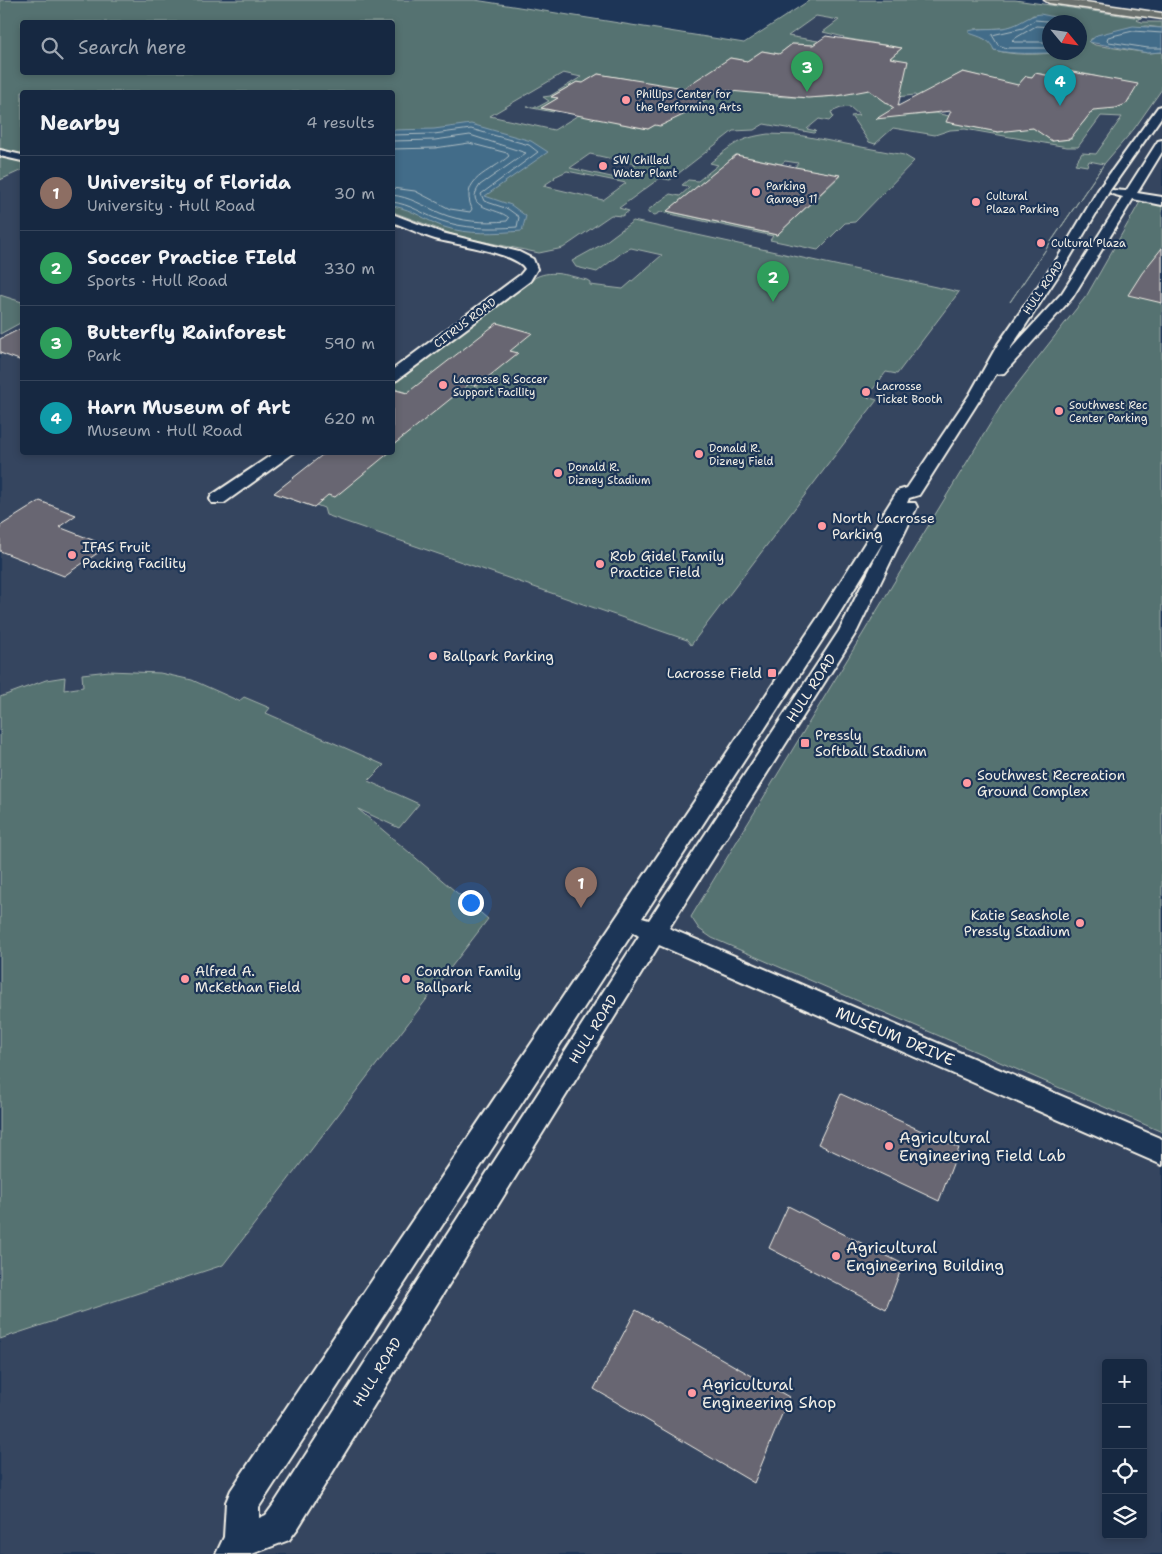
<!DOCTYPE html>
<meta charset="utf-8">
<style>
:root{--surface:#162841;--page:#23344c;--text:#f1f3f6;--muted:#9ea6b1;--line:#35445a;--accent:#8bbbb9}
body{margin:0;font-family:"Shantell Sans",sans-serif;background:var(--page);color:var(--text)}
.controls{position:absolute;right:15px;bottom:15px;display:grid;overflow:hidden;border-radius:5px;box-shadow:0 2px 8px #0003}
.controls button{width:45px;height:45px;display:grid;place-items:center;padding:0;border:0;border-bottom:1px solid var(--line);background:var(--surface);color:var(--text);font:25px sans-serif}
.compass{position:absolute;left:1042px;top:15px;width:45px;height:45px;border-radius:50%;background:var(--surface);box-shadow:0 2px 8px #0003;rotate:119deg}
.you{position:absolute;left:470px;top:902px;width:18px;height:18px;margin:-12px;border:4px solid #fff;border-radius:50%;background:#1a73e8;box-shadow:0 0 0 8px #1a73e833}
.badge{display:grid;place-items:center;width:32px;height:32px;border-radius:50%;background:var(--accent);color:#fff;font-size:16px;font-weight:700}
.pin{position:absolute;translate:-50% -41px;filter:drop-shadow(0 1px 2px #0008)}
.pin::after{content:'';position:absolute;top:26px;width:18px;height:15px;background:inherit;clip-path:polygon(0 0,100% 0,50% 100%)}
.list{margin:0;padding:0;list-style:none}
h2{display:flex;justify-content:space-between;align-items:center;height:65px;margin:0;padding:0 20px;font-size:21px}
h2 small{font-size:16px;font-weight:400;color:var(--muted)}
.list li{display:grid;grid-template-columns:32px 1fr auto;gap:15px;align-items:center;box-sizing:border-box;height:75px;padding:0 20px;border-top:1px solid var(--line)}
.list b{display:block;font-size:19px;white-space:nowrap}
.list p{margin:0;font-size:16px;white-space:nowrap;color:var(--muted)}
.list em{font-size:16px;font-style:normal;color:var(--muted)}
.icon{flex:none;width:28px;height:28px;fill:none;stroke:currentColor;stroke-width:2;stroke-linecap:round;stroke-linejoin:round}
.map{position:relative;flex:none;width:1162px;height:1554px;overflow:hidden}
.search{position:absolute;background:var(--surface);box-shadow:0 2px 8px #0003;left:20px;top:20px;width:375px;height:55px;display:flex;align-items:center;gap:12px;box-sizing:border-box;padding:0 18px;border-radius:5px;color:var(--muted);font-size:19px}
.panel{position:absolute;background:var(--surface);box-shadow:0 2px 8px #0003;left:20px;top:90px;width:375px;height:365px;border-radius:5px}
.map>svg:first-child{display:block}
.built{fill:#34445f;fill-rule:evenodd}
.green{fill:#557271;stroke:#a4b2ac;fill-rule:evenodd}
.water{fill:#426c89;stroke:#89a1af}
.lines{fill:none;stroke-linecap:round;stroke-linejoin:round}
.shore{stroke:#adbcc2;stroke-width:1}
.building{fill:#686672;stroke:#f4f1e8}
.street-casing{stroke:#f4f1e8;stroke-width:4}
.primary-casing{stroke:#f4f1e8;stroke-width:3}
.street{fill:#1d3557;fill-rule:evenodd}
.primary{fill:#6a706d;fill-rule:evenodd}
.poi-dot{fill:#ff9aa2;stroke:#1d3557;stroke-width:2}
.labels{text-anchor:middle;dominant-baseline:central;stroke-width:4.5;stroke-linejoin:round;paint-order:stroke}
.far-poi-label{font-size:11px;fill:#f4f1e8;stroke:#1d3557;text-anchor:start}
.far-street-label{font-size:11px;fill:#f4f1e8;stroke:#1d3557}
.poi-label{font-size:14px;fill:#f4f1e8;stroke:#1d3557;text-anchor:start}
.street-label{font-size:14px;fill:#f4f1e8;stroke:#1d3557}
.near-street-label{font-size:16px;fill:#f4f1e8;stroke:#1d3557}
.near-poi-label{font-size:16px;fill:#f4f1e8;stroke:#1d3557;text-anchor:start}
</style>
<div class="map">
<svg width="1162" height="1554" viewBox="0 0 1162 1554">
<rect width="100%" height="100%" fill="#1d3557"/>
<filter id="ink" filterUnits="userSpaceOnUse"><feTurbulence type="fractalNoise" baseFrequency=".02" numOctaves="2"/><feDisplacementMap in="SourceGraphic" scale="10" xChannelSelector="R" yChannelSelector="G"/><feConvolveMatrix kernelMatrix="1 2 1 2 8 2 1 2 1" color-interpolation-filters="sRGB"/></filter>
<g filter="url(#ink)">
<path class="built" d="M0,0h475l269,43 66,-43h205l147,21v1533h-1162zM22,22h370v50h-370zM1050,22h30v30h-30zM22,92h370v360h-370zM1106,1363h37v172h-37z"/>
<g class="green">
<path d="M0,0h475l269,43 66,-43h205l126,18 -5,2 6,2h20v6l-16,-2 -55,13 -1,3 5,3 53,8 14,-1v37l-28,40 -30,35 -94,138 94,-138 -15,-3 -2,5 -12,-2 7,-11 14,1 26,-37 -21,-1 -23,31h-11l-102,-18 -15,1 -15,5 -42,-7 -18,16 -6,-2 -18,-26 8,-1 -9,-8 -9,1 -10,4 2,5 -4,4 -10,-2 -12,10 9,2 -2,2 -50,-9 -10,6 -21,1 -63,49 -10,-2 -41,30 10,3 -7,5 -11,-1 -48,33 -24,5 -82,-17 -64,-24 -1,-120h-370v78l-22,10zM1033,15l47,7v30c-28,0 -59,6 -86,-2l-1,-6 -12,-7 -6,-8 31,-1 16,-5zM816,16l23,4 -16,12 21,5 -1,1 59,10 -12,10 5,1 -50,36c-24,3 -48,3 -72,1l5,-5 -64,-22 16,-11 17,3 15,-10 17,3 13,-10 21,1 5,-4 -30,-5zM22,22h370v50h-370zM1061,70l30,5 43,14 -4,10 -7,7 -29,3 -12,15 -17,9 7,6 -20,2 -19,-13h-5l-30,4 -51,-10 2,-6 -14,-3 -29,3 -20,-13 1,-5 28,-3 5,4 19,-14 24,-13 63,16 -5,-7 5,-5 6,1 3,-4 21,4zM563,73l18,4 -31,19 -7,1 6,4 -11,6h-11l26,5 1,-1 -12,-3 16,-10 -6,-2 25,-14 12,2 -3,-3 12,-7 35,6 58,30c-12,9 -29,10 -43,19l-30,-6 -33,-12 -31,19 -64,-14zM590,154l45,10h1l-20,14 -46,-10zM567,171l59,12 -23,17 -60,-14 12,-8 -1,-1z"/>
<path d="M768,134l30,1 106,20 10,6 -59,61 -10,1 -27,27 -48,-10 3,-4 -112,-24 -6,3 -7,-2v-3l22,-16 10,2 10,-9 -8,-2 6,-5 10,1 20,-16 -8,-2c22,-18 29,-25 58,-29zM736,155l45,9 4,-3 13,2 -3,4 45,9 -63,59 -110,-24z"/>
<path d="M1140,202l22,3v927l-450,-194 -13,-9 -8,-12 313,-516 83,-106z"/>
<path d="M633,221l326,71 -62,82 -11,-2 -19,25 10,3 -186,245 -4,-5 -361,-125 -2,-7 -8,-3 -2,2 -40,-14 52,-40 66,-1 1,-55 14,-4 -14,-5v-3l143,-108c17,-8 33,-1 51,3l3,2v3l33,4 39,-34 -31,-7 -7,3 -27,21 -21,-5 -4,-6 29,-16z"/>
<path d="M0,295l22,7v20l-22,12z"/>
<path d="M109,671l51,2 32,7 47,21 5,-4 26,11 -4,5 118,52 -16,16 51,23 -20,24 -41,-19 130,110 -265,346 -223,74v-642l46,-17 19,-3 -1,13 19,-3 -1,-13z"/>
</g>
<g class="water">
<path d="M1040,14l35,7 -25,1v30l5,1c-20,0 -41,2 -61,-3 -4,-11 -14,-13 -25,-17v-2c13,-4 26,-1 39,-4 13,-3 19,-11 32,-13z"/>
<path d="M1133,26l29,2v24l-14,1 -59,-11 8,-7z"/>
<path d="M471,124l60,17 17,11 -63,44 26,9 15,11 -4,15c-25,2 -54,4 -78,-4 -20,-7 -29,-17 -51,-21v-76l41,-1z"/>
</g>
<g class="lines">
<g class="shore">
<path d="M1050,27l-14,-1 -24,14 2,2h36"/>
<path d="M1162,33l-29,-2 -25,6 -1,3 2,2 39,6h14"/>
<path d="M1050,48h-43l-9,-3 -6,-10 31,-7 12,-8 23,2"/>
<path d="M392,135l42,-1 37,-5 58,16 9,7 -57,42 3,7 24,8 11,8 -2,10c-26,2 -53,2 -78,-7 -16,-6 -29,-16 -47,-18"/>
<path d="M392,141l43,-1 35,-5 56,18 -46,32c-18,25 18,22 29,33l-2,3c-23,2 -46,1 -67,-8 -16,-7 -30,-16 -48,-18"/>
<path d="M392,149l43,-1 34,-5 38,10 2,3c-19,17 -50,22 -37,53l-2,3 -20,-3 -35,-18 -23,-3"/>
</g>
</g>
<g class="building">
<path d="M826,36l76,12 -12,10 18,3 -10,45 65,-34 55,13 8,-9 6,1 3,-4 21,4 5,-7 77,14 -12,20 -10,4 -23,2 -23,29 -18,2 -19,-13 -35,4 -52,-10 5,-11 -75,8 18,-11 -25,-18 -32,6 -29,2 -89,-8 -36,25 -23,11 -5,-1 -7,4 -107,-21 17,-10 -7,-1 26,-15 6,1 15,-9 86,14 46,-30 17,3 15,-10 17,3 13,-10 21,1z"/>
<path d="M736,155l59,12 45,8 -63,60 -110,-24z"/>
<path d="M1162,248v55l-34,-8 14,-22z"/>
<path d="M497,323l35,10 -22,18 8,2 -41,33 -8,-2 -77,62v-57l15,4z"/>
<path d="M22,328v33l-22,-8v-14z"/>
<path d="M326,452h64l-55,45 -7,-2 -14,12 -40,-14z"/>
<path d="M40,501l36,14 -17,12 49,19 -44,30 -64,-25v-25z"/>
<path d="M841,1094l118,54 -20,53 -121,-57z"/>
<path d="M788,1206l115,58 -17,45 -117,-61z"/>
<path d="M636,1310l153,87 -35,86 -160,-94z"/>
</g>
<g class="lines">
<g class="street-casing">
<g id="street">
<path d="M1162,106v10l-52,74 -41,69 -61,93 54,-59 61,-96 -11,-3 -2,-2 2,-2 14,1 32,-50 4,-1v12l-25,41 25,4v8l-29,-6 -61,99 -68,75 -8,1 -77,121 -10,3 -2,5h8l2,4 -60,124 -188,297 493,211v26l-503,-220 -361,583 -9,12 -37,14h-36l8,-17 2,-35 5,-12 588,-874 76,-121 2,-4 10,-3 63,-94 28,-50 59,-85 41,-69 60,-83zM885,539l-46,92 -190,289 -7,-2 195,-301zM633,932l6,4 -365,568 -8,11 -7,3v-11z"/>
<path d="M0,150l22,5v6l-22,-5z"/>
<path d="M392,214l50,19 77,19 14,7 4,10 -7,12 -133,99 -5,1v-11l128,-95 5,-6c-7,-16 -72,-25 -90,-30 -14,-4 -28,-12 -43,-17z"/>
<path d="M276,452h19l-71,51h-12l-2,-4 2,-4z"/>
</g>
</g>
<g class="primary-casing">
<path id="primary" d="M1044,0h28l90,13v6l-113,-16z"/>
</g>
<use href="#street" class="street"/>
<use href="#primary" class="primary"/>
</g>
</g>
<g class="poi-dot">
<circle cx="626" cy="100" r="5"/>
<circle cx="603" cy="166" r="5"/>
<circle cx="756" cy="192" r="5"/>
<circle cx="976" cy="202" r="5"/>
<circle cx="1041" cy="243" r="5"/>
<circle cx="443" cy="385" r="5"/>
<circle cx="866" cy="392" r="5"/>
<circle cx="1059" cy="411" r="5"/>
<circle cx="699" cy="454" r="5"/>
<circle cx="558" cy="473" r="5"/>
<circle cx="822" cy="526" r="5"/>
<circle cx="72" cy="555" r="5"/>
<circle cx="600" cy="564" r="5"/>
<circle cx="433" cy="656" r="5"/>
<rect x="767" y="668" width="10" height="10" rx="2.5"/>
<rect x="800" y="738" width="10" height="10" rx="2.5"/>
<circle cx="967" cy="783" r="5"/>
<circle cx="1080" cy="923" r="5"/>
<circle cx="185" cy="979" r="5"/>
<circle cx="406" cy="979" r="5"/>
<circle cx="889" cy="1146" r="5"/>
<circle cx="836" cy="1256" r="5"/>
<circle cx="692" cy="1393" r="5"/>
</g>
<g class="labels">
<g class="far-poi-label">
<text x="636" y="94">Phillips Center for<tspan x="636" dy="13">the Performing Arts</tspan></text>
<text x="613" y="160">SW Chilled<tspan x="613" dy="13">Water Plant</tspan></text>
<text x="766" y="186">Parking<tspan x="766" dy="13">Garage 11</tspan></text>
<text x="986" y="196">Cultural<tspan x="986" dy="13">Plaza Parking</tspan></text>
<text x="1051" y="243">Cultural Plaza</text>
<text x="453" y="379">Lacrosse &amp; Soccer<tspan x="453" dy="13">Support Facility</tspan></text>
<text x="876" y="386">Lacrosse<tspan x="876" dy="13">Ticket Booth</tspan></text>
<text x="1069" y="405">Southwest Rec<tspan x="1069" dy="13">Center Parking</tspan></text>
<text x="709" y="448">Donald R.<tspan x="709" dy="13">Dizney Field</tspan></text>
<text x="568" y="467">Donald R.<tspan x="568" dy="13">Dizney Stadium</tspan></text>
</g>
<g class="far-street-label">
<text transform="translate(1043 288) rotate(-56)">HULL ROAD</text>
<text transform="translate(465 323) rotate(-37)">CITRUS ROAD</text>
</g>
<g class="poi-label">
<text x="832" y="518">North Lacrosse<tspan x="832" dy="16">Parking</tspan></text>
<text x="82" y="547">IFAS Fruit<tspan x="82" dy="16">Packing Facility</tspan></text>
<text x="610" y="556">Rob Gidel Family<tspan x="610" dy="16">Practice Field</tspan></text>
<text x="443" y="656">Ballpark Parking</text>
<text x="762" y="673" text-anchor="end">Lacrosse Field</text>
<text x="815" y="735">Pressly<tspan x="815" dy="16">Softball Stadium</tspan></text>
<text x="977" y="775">Southwest Recreation<tspan x="977" dy="16">Ground Complex</tspan></text>
<text x="1070" y="915" text-anchor="end">Katie Seashole<tspan x="1070" dy="16">Pressly Stadium</tspan></text>
<text x="195" y="971">Alfred A.<tspan x="195" dy="16">McKethan Field</tspan></text>
<text x="416" y="971">Condron Family<tspan x="416" dy="16">Ballpark</tspan></text>
</g>
<g class="street-label">
<text transform="translate(811 688) rotate(-57)">HULL ROAD</text>
<text transform="translate(593 1029) rotate(-58)">HULL ROAD</text>
<text transform="translate(377 1372) rotate(-58)">HULL ROAD</text>
</g>
<g class="near-street-label">
<text transform="translate(895 1036) rotate(23)">MUSEUM DRIVE</text>
</g>
<g class="near-poi-label">
<text x="899" y="1137">Agricultural<tspan x="899" dy="18">Engineering Field Lab</tspan></text>
<text x="846" y="1247">Agricultural<tspan x="846" dy="18">Engineering Building</tspan></text>
<text x="702" y="1384">Agricultural<tspan x="702" dy="18">Engineering Shop</tspan></text>
</g>
</g>
</svg>
<div class="controls">
<button>+</button>
<button>−</button>
<button><svg class="icon" aria-label="locate" viewBox="0 0 24 24"><circle cx="12" cy="12" r="6"/><path d="M12 2v4M12 18v4M2 12h4M18 12h4"/></svg></button>
<button><svg class="icon" aria-label="layers" viewBox="0 0 24 24"><path d="M12 4l9 5-9 5-9-5zM3 14l9 5 9-5"/></svg></button>
</div>
<svg class="compass" viewBox="-18 -18 36 36"><path d="M0-13l5 13h-10z" fill="#e53935"/><path d="M0 13l5-13h-10z" fill="#9ea6b1"/></svg>
<div class="you"></div>
<div class="pin badge" style="left:581px;top:908px;background:#8d6e63">1</div>
<div class="pin badge" style="left:773px;top:302px;background:#2e9e5b">2</div>
<div class="pin badge" style="left:807px;top:92px;background:#2e9e5b">3</div>
<div class="pin badge" style="left:1060px;top:106px;background:#0f9aa8">4</div>
<div class="search"><svg class="icon" aria-label="search" viewBox="0 0 24 24"><circle cx="10" cy="10" r="6"/><path d="M15 15l6 6"/></svg>Search here</div>
<section class="panel">
<h2>Nearby<small>4 results</small></h2>
<ul class="list">
<li><span class="badge" style="background:#8d6e63">1</span><div><b>University of Florida</b><p>University · Hull Road</p></div><em>30 m</em></li>
<li><span class="badge" style="background:#2e9e5b">2</span><div><b>Soccer Practice FIeld</b><p>Sports · Hull Road</p></div><em>330 m</em></li>
<li><span class="badge" style="background:#2e9e5b">3</span><div><b>Butterfly Rainforest</b><p>Park</p></div><em>590 m</em></li>
<li><span class="badge" style="background:#0f9aa8">4</span><div><b>Harn Museum of Art</b><p>Museum · Hull Road</p></div><em>620 m</em></li>
</ul>
</section>
</div>
